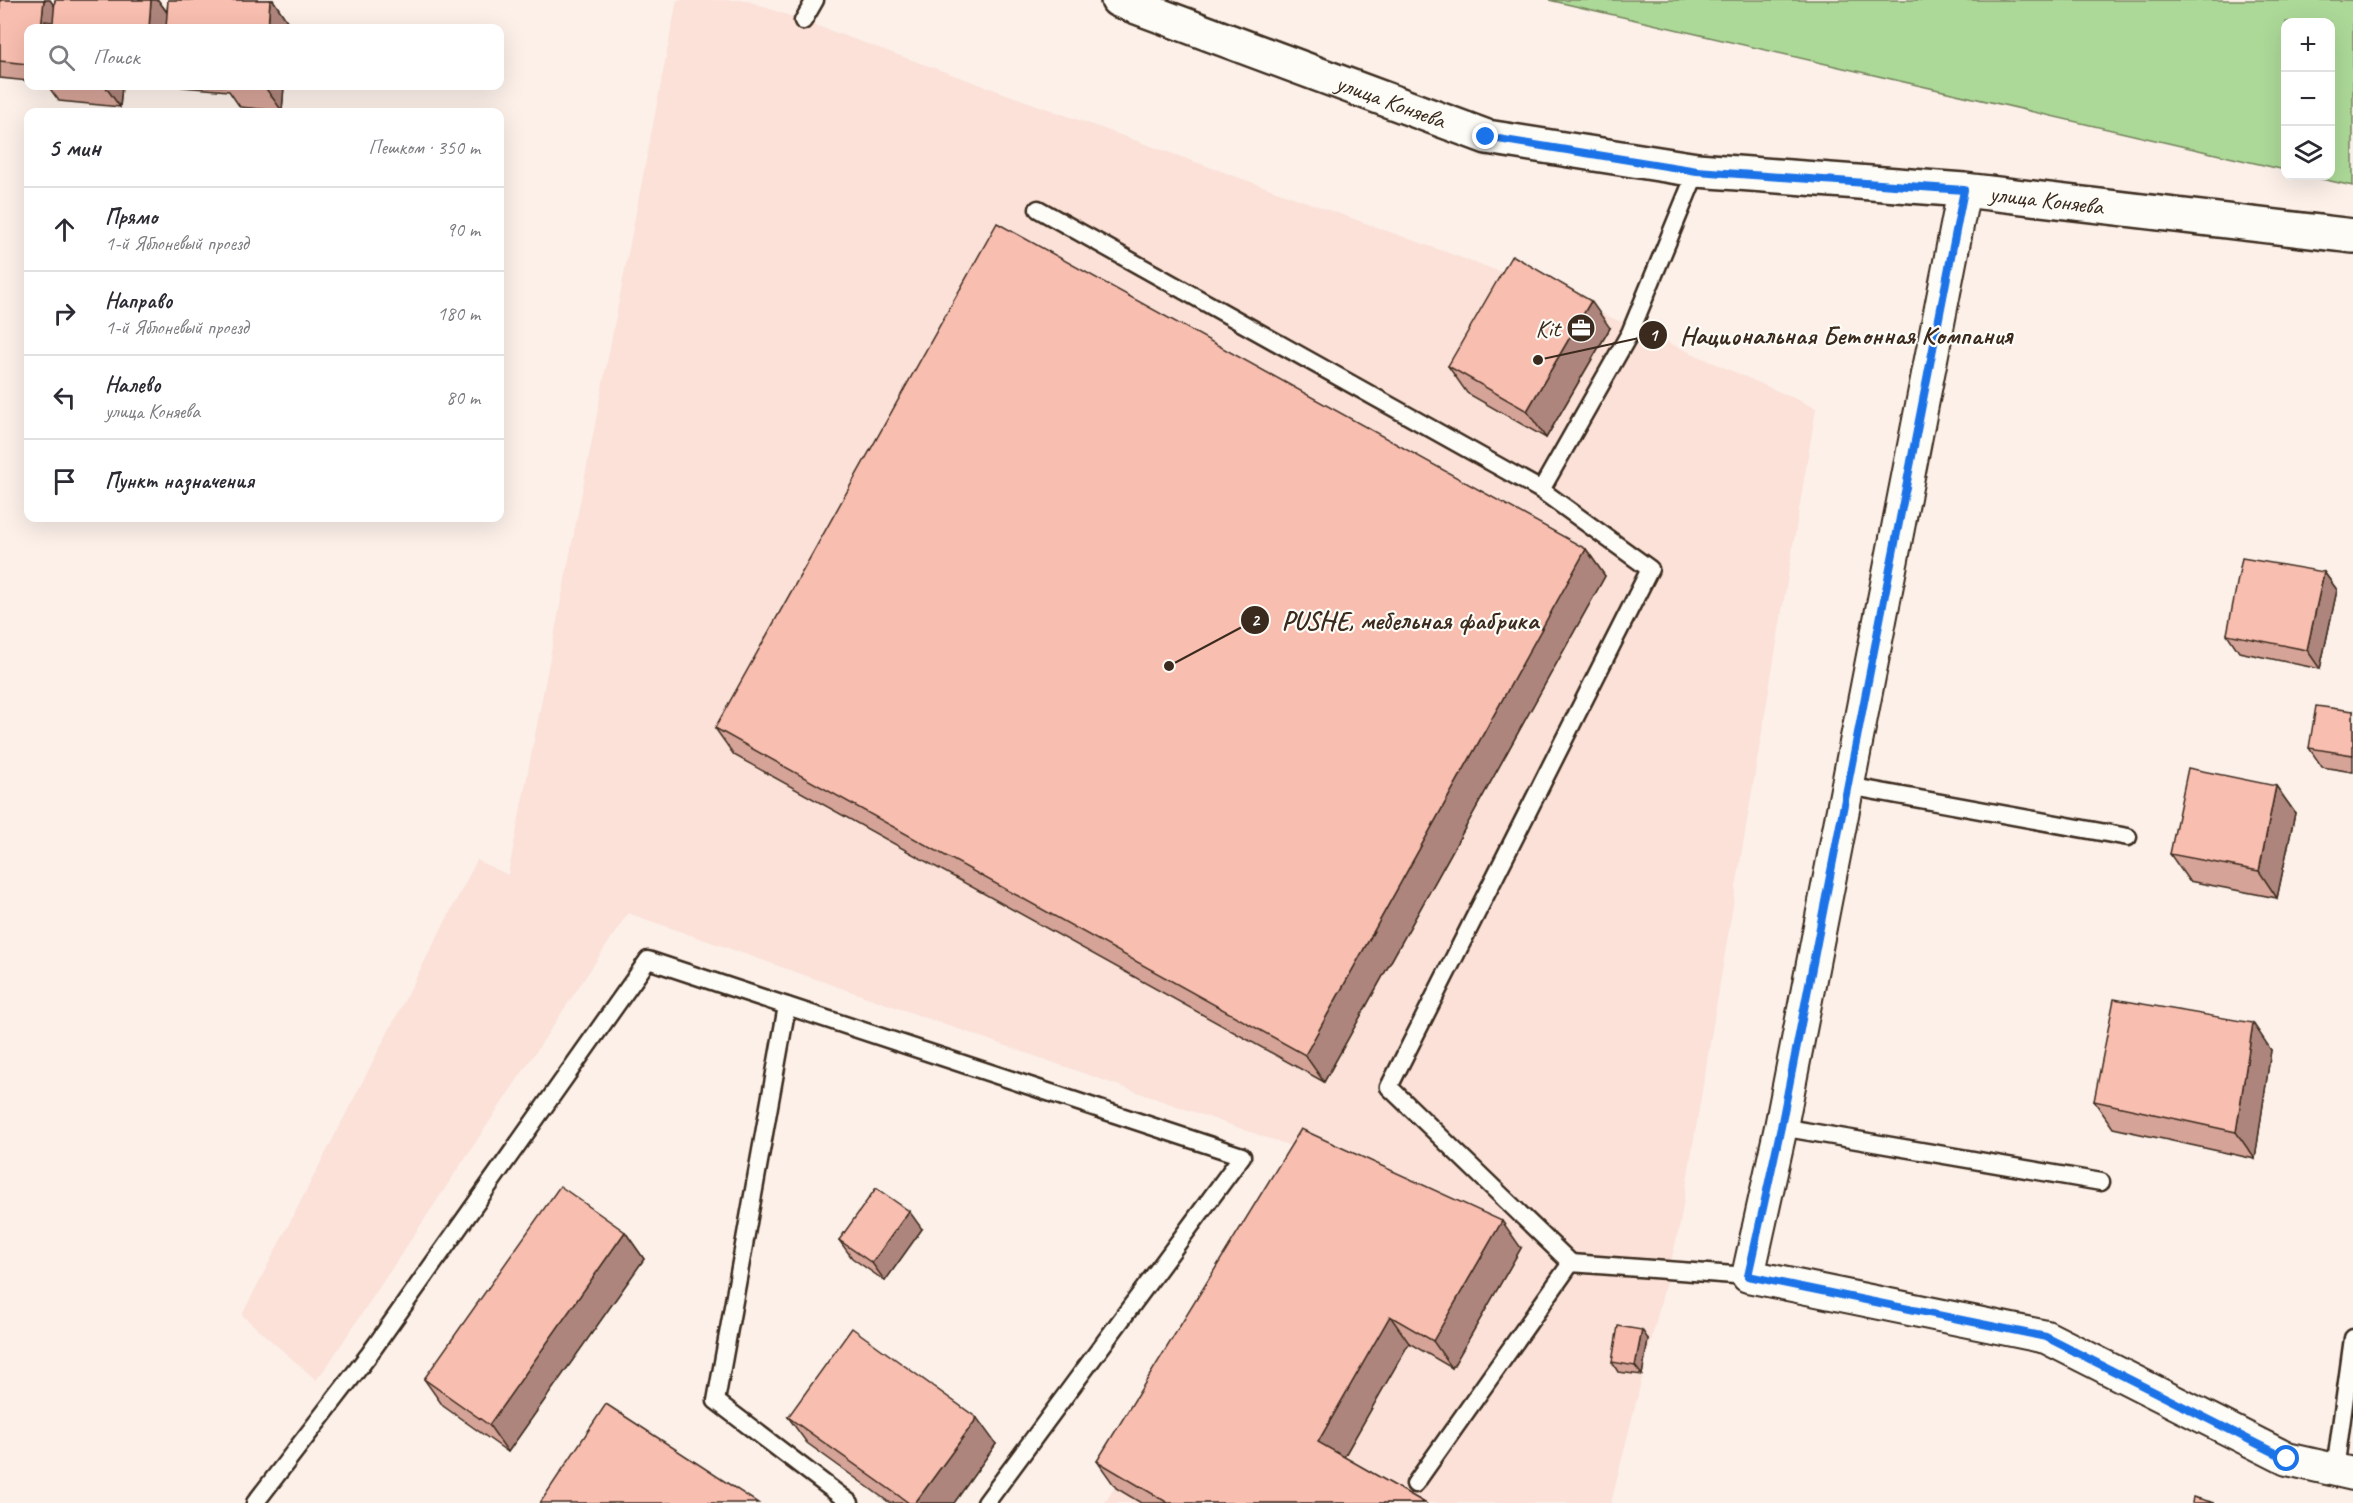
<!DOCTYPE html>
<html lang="ru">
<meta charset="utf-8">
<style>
:root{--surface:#fff;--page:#f2f2f3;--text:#2b2b33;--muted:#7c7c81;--line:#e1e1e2}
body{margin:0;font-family:Caveat,sans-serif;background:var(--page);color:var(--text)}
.controls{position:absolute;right:18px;top:18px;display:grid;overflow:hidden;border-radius:12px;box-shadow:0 6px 24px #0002}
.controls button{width:54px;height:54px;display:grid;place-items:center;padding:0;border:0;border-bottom:2px solid var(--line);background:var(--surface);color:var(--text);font:30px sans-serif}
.stop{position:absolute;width:18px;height:18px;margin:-14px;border:4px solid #1a73e8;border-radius:50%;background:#fff}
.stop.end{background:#1a73e8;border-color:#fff;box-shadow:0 2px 6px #0008}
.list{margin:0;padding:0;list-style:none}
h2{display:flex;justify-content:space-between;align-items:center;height:78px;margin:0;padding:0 24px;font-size:26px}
h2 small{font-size:20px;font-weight:400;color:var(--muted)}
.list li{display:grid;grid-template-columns:39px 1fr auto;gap:18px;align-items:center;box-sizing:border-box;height:84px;padding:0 24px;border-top:2px solid var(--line)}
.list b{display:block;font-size:22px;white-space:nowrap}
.list p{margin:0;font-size:20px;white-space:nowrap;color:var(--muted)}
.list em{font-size:20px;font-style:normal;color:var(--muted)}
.icon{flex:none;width:33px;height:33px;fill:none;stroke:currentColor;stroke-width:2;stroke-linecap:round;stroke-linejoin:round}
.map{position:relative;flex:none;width:2353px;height:1503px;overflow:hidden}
.search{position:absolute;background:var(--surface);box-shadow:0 6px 24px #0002;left:24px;top:24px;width:480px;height:66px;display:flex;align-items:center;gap:15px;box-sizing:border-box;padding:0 21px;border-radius:12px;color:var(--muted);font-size:22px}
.panel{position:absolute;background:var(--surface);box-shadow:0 6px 24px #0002;left:24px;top:108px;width:480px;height:414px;border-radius:12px}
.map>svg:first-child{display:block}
.built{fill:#fbe1d8}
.green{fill:#acd998;stroke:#74825b;stroke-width:1.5}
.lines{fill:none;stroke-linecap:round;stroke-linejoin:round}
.service-casing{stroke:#3b2a1e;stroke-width:21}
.minor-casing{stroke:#3b2a1e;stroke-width:36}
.tertiary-casing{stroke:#3b2a1e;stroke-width:38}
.service{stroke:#fdfcf7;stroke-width:16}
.minor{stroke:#fdfcf7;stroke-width:32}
.tertiary{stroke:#fdfcf7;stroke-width:33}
.wall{fill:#d5a397;stroke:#3b2a1e;stroke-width:1.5}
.shaded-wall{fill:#ae857b;stroke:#3b2a1e;stroke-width:1.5}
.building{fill:#f8beb0;stroke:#3b2a1e;stroke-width:1.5}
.route{stroke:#1a73e8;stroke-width:8}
.labels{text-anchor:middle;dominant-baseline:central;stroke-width:4.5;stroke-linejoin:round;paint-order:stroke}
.street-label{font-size:24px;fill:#3b2a1e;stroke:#fdfcf7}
.poi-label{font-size:24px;fill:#3b2a1e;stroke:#fdfcf7;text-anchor:end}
.leader{fill:none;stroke:#3b2a1e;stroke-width:2}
.callout-dot{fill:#3b2a1e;stroke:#fdfcf7;stroke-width:2}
.mark-label{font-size:18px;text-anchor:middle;font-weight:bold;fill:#fff}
.callout-label{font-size:26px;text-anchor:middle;font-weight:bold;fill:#3b2a1e;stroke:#fdfcf7;stroke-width:4.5;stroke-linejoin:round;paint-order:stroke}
</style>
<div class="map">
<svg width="2353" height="1503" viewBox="0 0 2353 1503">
<rect width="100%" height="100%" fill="#fcf0e9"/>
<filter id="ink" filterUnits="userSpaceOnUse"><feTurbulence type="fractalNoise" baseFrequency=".0167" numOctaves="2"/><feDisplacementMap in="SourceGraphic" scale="12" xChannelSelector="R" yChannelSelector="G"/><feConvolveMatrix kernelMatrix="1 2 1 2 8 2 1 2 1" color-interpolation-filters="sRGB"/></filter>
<g filter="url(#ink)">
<path class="built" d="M677,0h68l795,286 276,122 -137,821 -68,274h-506l214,-347 -691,-243 -301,453 -11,14 -74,-65 235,-455 31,15z"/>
<path class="green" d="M1549,0h804v186l-45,-10h22v-154h-44l-1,148z"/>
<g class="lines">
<g class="service-casing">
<g id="service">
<path d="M803,21l12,-21"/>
<path d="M1038,209l503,281 89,-157 67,-163"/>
<path d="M1541,490l109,79 -261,518 182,176"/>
<path d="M1848,786l280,51"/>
<path d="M787,1006l-71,395 134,102"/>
<path d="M1781,1127l320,55"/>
<path d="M2335,1470l18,-132"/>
<path d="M1415,1484l156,-221 177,13"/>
<path d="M255,1503l113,-147 280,-396 594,196 -256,347"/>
</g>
</g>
<g class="minor-casing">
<path id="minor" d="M1964,190l-183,937 -33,149 298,61 241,122 66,15"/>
</g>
<g class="tertiary-casing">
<g id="tertiary">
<path id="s1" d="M1118,0l369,137 210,33 267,20 389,46"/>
</g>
</g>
<use href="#service" class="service"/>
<use href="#minor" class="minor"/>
<use href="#tertiary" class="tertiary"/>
</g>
<g class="wall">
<path d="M0,0h50l4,6 1,-6h103l9,12 1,-12h105l16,24v4h-261v53l-28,-3z"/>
<path d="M48,86h74l-2,21 -61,-6z"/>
<path d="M181,86h103l-2,25 -42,-4 -11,-16 -47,-4z"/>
<path d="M1610,328l-64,110 -79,-45 -19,-27z"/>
<path d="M1586,549l19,27 -281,506 -590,-327 -19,-27z"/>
<path d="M2324,572l13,18 -17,79 -81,-17 -12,-18z"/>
<path d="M2353,711v61l-31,-5 -13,-19z"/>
<path d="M2276,786l19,27 -18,85 -88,-17 -19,-27z"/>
<path d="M2271,1050l-16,109 -142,-31 -19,-27z"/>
<path d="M922,1229l-37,52 -33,-23 -13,-18z"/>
<path d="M625,1232l19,27 -136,193 -65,-46 -19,-27z"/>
<path d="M1521,1248l-69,120 -43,-25 -65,114 81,46h-284l-25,-15 -19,-27z"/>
<path d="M1648,1339l-6,36 -24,-3 -6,-10z"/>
<path d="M788,1417l208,27 -42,59h-64l-83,-60z"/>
</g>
<g class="shaded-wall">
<path d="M44,0h6l8,11 -2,17h-15z"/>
<path d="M151,0h7l13,18 -1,10h-21z"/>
<path d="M270,0h3l16,24v4h-21z"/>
<path d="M105,86h17l-2,21z"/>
<path d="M264,86h20l-2,25z"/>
<path d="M1591,301l19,27 -64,110 -19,-27z"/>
<path d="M1586,549l19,27 -281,506 -19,-27z"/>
<path d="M2324,572l13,18 -17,79 -13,-19z"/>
<path d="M2276,786l19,27 -18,85 -18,-27z"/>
<path d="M2253,1023l18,27 -16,109 -19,-27z"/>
<path d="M909,1211l13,18 -37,52 -13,-18z"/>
<path d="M1502,1221l19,27 -69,120 -19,-27z"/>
<path d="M625,1232l19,27 -136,193 -19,-27z"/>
<path d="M1390,1316l19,27 -72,126 -19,-27z"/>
<path d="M1642,1330l6,9 -6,36 -7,-9z"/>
<path d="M977,1418l19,26 -42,59h-39z"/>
</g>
<g class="building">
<path d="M0,0h44l-3,28h-13v36l-28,-3z"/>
<path d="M55,0h96l-2,28h-105l1,-7 8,1z"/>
<path d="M168,0h102l-2,28h-102z"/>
<path d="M997,223l589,326 -281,506 -590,-327z"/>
<path d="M1512,255l79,46 -64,110 -79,-45z"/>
<path d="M2242,558l82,14 -17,78 -80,-16z"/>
<path d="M2316,706l37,5v44l-44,-7z"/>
<path d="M2188,768l88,18 -17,85 -89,-17z"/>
<path d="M2114,999l139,24 -17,109 -142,-31z"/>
<path d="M1301,1129l201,92 -69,120 -43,-25 -72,126 107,61h-257l-71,-42z"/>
<path d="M560,1186l65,46 -136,193 -65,-46z"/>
<path d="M876,1188l33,23 -37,52 -33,-23z"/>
<path d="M1618,1326l24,4 -7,36 -23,-4z"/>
<path d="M852,1328l125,90 -62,85h-6l-121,-86z"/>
<path d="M606,1404l152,99h-218z"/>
<path d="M2193,1497l22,6h-23z"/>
</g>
</g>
<g class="lines" filter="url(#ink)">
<path class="route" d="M1486,137l211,34 267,19 -183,937 -33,149 298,61 241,122"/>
</g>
<defs>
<g id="office-disc" transform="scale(1.5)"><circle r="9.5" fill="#3b2a1e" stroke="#fdfcf7"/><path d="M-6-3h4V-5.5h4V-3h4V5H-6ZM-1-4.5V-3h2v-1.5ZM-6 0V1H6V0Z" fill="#fff"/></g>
</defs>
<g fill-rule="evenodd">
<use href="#office-disc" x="1581" y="328"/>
</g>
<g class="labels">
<g class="street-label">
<text stroke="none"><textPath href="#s1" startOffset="291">улица Коняева</textPath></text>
<text stroke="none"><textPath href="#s1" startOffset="957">улица Коняева</textPath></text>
</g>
<g class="poi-label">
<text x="1560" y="328">Kit</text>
</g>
</g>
<path class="leader" d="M1538 360L1653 335M1169 666L1255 620"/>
<g class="callout-dot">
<circle cx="1538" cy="360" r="6"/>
<circle cx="1169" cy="666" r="6"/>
<circle cx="1653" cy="335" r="15"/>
<circle cx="1255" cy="620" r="15"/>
</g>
<g class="mark-label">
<text x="1653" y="341">1</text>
<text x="1255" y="626">2</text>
</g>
<g class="callout-label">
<text x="1846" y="344">Национальная Бетонная Компания</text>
<text x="1410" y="629">PUSHE, мебельная фабрика</text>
</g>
</svg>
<div class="controls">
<button>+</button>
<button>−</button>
<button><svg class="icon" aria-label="layers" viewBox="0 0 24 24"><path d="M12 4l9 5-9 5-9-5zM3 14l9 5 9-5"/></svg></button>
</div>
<div class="stop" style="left:2287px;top:1459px"></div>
<div class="stop end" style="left:1486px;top:137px"></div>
<div class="search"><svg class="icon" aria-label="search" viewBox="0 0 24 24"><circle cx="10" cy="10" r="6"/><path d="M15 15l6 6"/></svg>Поиск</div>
<section class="panel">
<h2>5 мин<small>Пешком · 350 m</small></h2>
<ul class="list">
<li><svg class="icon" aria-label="ahead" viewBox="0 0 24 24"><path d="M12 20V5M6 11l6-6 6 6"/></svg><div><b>Прямо</b><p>1-й Яблоневый проезд</p></div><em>90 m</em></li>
<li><svg class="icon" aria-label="right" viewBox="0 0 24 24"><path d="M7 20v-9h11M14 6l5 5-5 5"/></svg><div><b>Направо</b><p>1-й Яблоневый проезд</p></div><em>180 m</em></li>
<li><svg class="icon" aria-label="left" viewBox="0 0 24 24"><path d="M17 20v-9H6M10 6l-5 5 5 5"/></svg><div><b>Налево</b><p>улица Коняева</p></div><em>80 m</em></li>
<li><svg class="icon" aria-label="arrive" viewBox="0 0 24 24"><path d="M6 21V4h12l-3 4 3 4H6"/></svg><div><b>Пункт назначения</b></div></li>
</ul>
</section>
</div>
